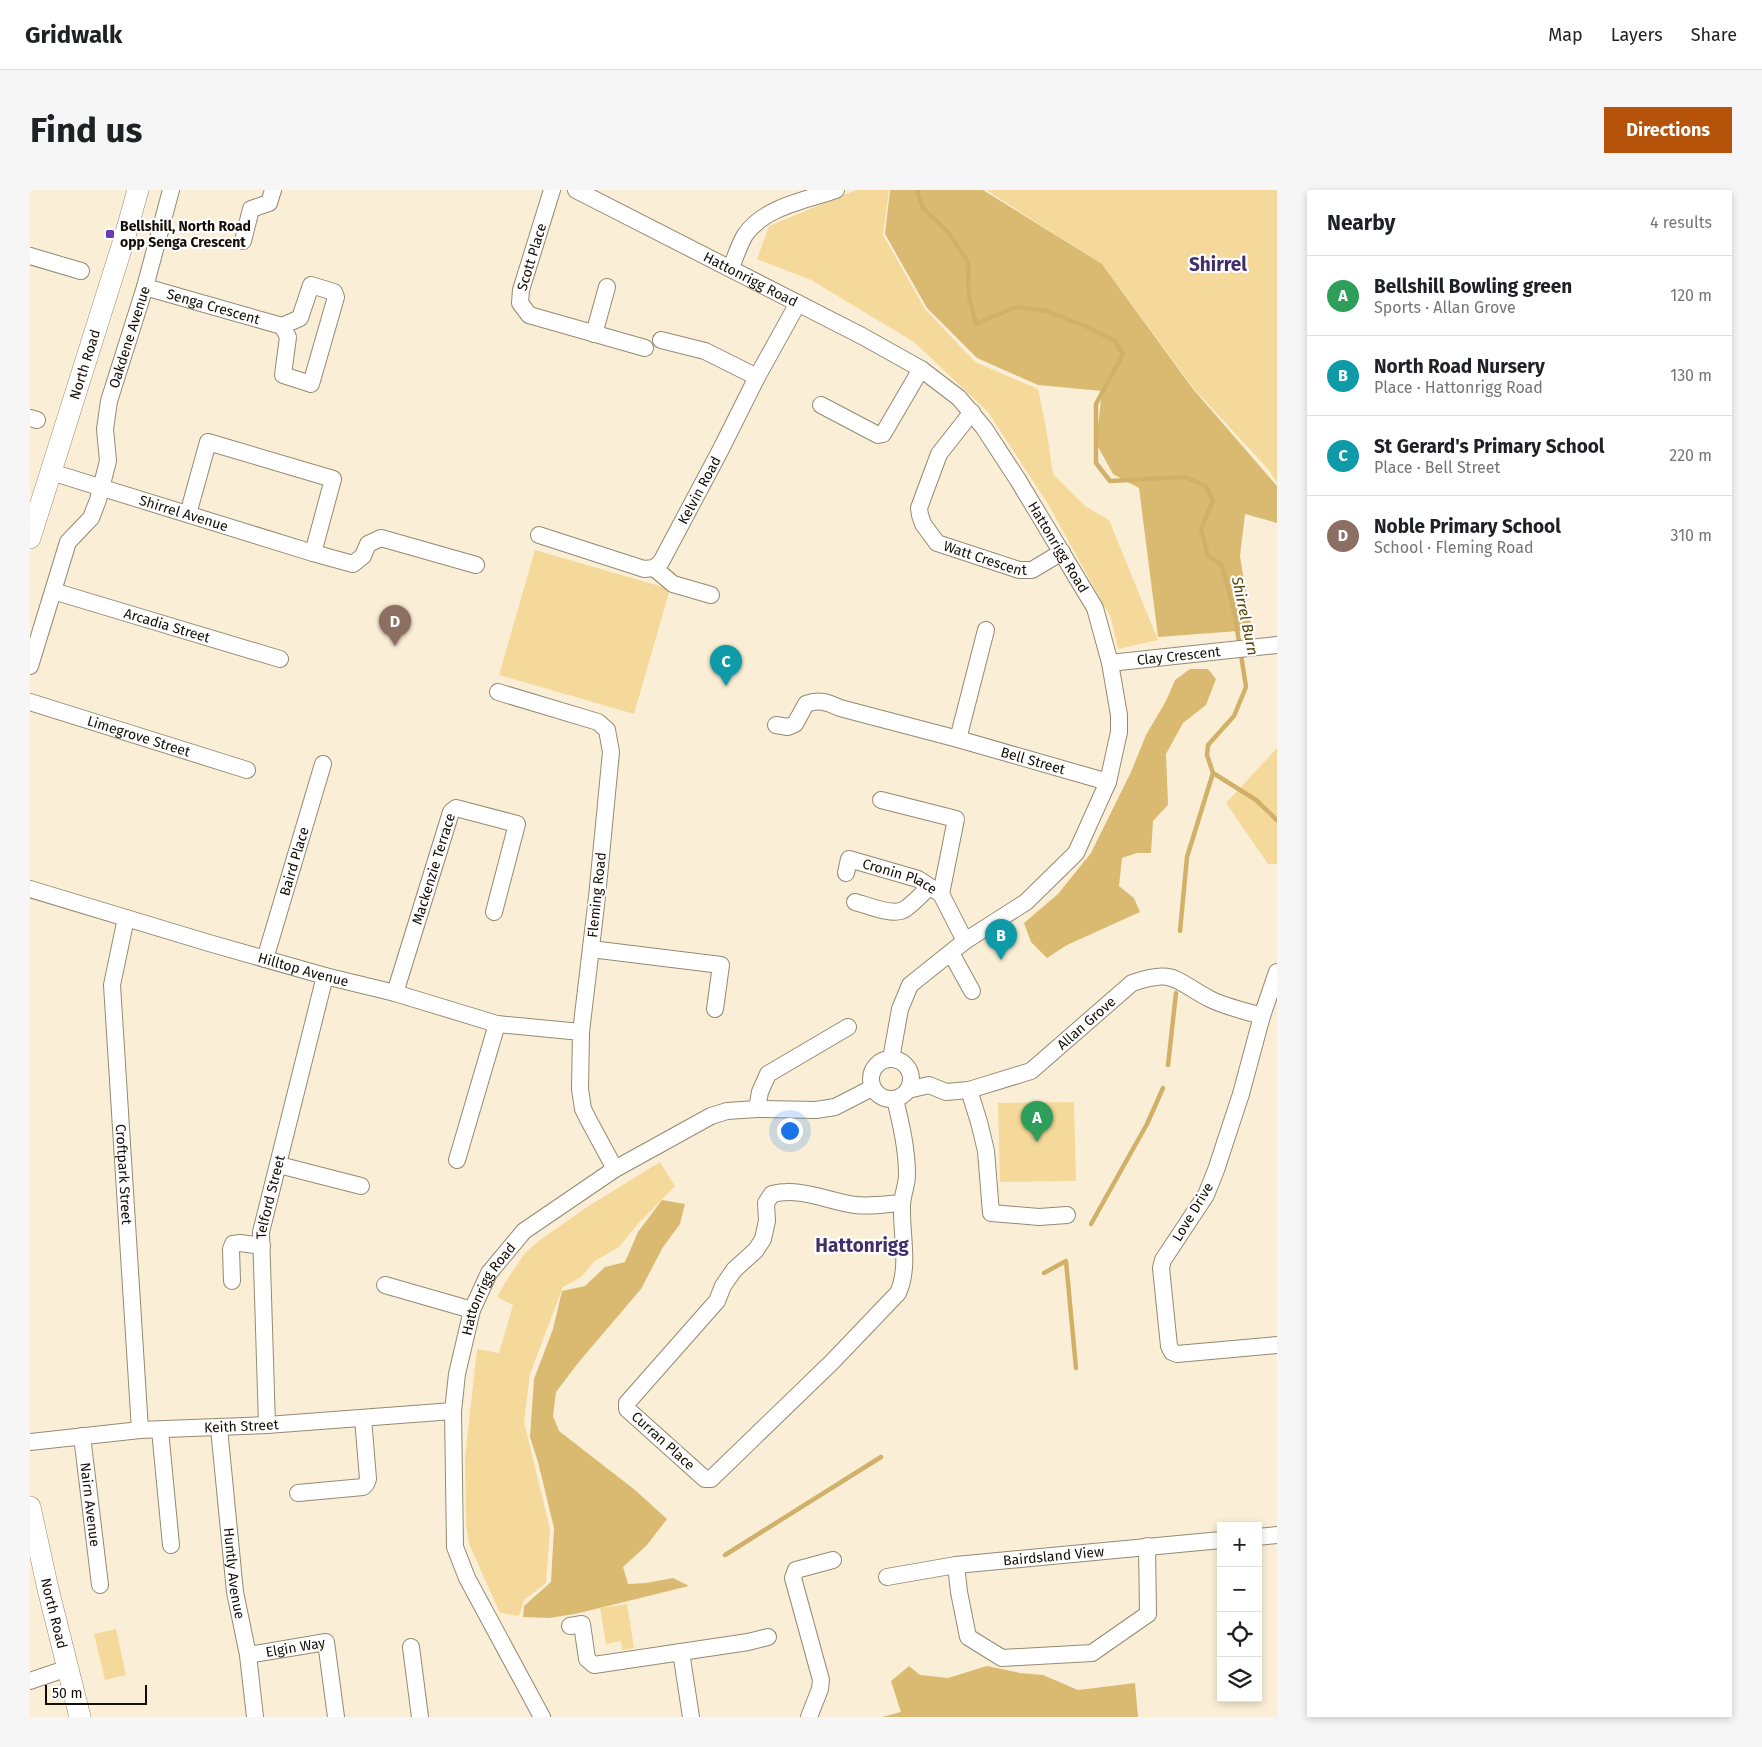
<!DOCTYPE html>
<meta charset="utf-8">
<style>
:root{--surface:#fff;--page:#f6f6f6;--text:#202124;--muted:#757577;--line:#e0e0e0;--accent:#b45309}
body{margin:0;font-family:"Fira Sans",sans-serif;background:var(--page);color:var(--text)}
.controls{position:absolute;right:15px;bottom:15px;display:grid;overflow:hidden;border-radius:0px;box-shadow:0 2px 8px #0003}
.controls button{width:45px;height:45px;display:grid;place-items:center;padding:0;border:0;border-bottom:1px solid var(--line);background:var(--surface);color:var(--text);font:25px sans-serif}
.scale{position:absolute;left:15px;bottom:12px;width:102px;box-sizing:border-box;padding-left:5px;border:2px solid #130f07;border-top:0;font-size:14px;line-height:18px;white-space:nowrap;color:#130f07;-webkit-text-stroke:4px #fff;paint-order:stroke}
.you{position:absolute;left:759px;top:940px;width:18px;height:18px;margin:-12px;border:4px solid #fff;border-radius:50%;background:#1a73e8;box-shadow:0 0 0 8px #1a73e833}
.badge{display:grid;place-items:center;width:32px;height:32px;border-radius:50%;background:var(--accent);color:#fff;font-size:16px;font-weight:700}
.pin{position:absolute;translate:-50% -41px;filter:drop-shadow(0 1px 2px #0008)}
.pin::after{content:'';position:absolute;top:26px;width:18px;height:15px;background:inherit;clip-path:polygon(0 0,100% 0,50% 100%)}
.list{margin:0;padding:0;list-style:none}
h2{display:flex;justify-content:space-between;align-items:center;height:65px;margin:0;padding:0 20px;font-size:21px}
h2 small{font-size:16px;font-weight:400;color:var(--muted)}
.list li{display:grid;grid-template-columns:32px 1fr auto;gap:15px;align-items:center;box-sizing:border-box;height:80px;padding:0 20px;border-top:1px solid var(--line)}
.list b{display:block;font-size:19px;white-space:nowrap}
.list p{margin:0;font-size:16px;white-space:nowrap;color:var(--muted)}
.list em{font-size:16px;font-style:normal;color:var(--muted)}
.icon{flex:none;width:28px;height:28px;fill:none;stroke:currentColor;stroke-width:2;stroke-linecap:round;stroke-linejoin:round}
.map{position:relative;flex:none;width:1247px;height:1527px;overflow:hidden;border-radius:0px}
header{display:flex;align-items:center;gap:30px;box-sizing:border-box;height:70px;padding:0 25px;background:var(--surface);border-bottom:1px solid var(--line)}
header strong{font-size:24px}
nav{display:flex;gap:28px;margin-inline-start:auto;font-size:18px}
.intro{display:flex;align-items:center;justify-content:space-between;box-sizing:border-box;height:120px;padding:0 30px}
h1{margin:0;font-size:35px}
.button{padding:12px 22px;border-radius:0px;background:var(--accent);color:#fff;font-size:18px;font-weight:700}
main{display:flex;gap:30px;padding:0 30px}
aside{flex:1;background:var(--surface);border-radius:0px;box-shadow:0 2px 8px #0003}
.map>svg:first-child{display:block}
.green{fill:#f5d99a}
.forest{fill:#daba71}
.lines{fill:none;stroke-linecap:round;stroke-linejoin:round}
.stream{stroke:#d1b169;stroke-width:4.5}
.minor-casing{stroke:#948a73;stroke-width:18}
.major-casing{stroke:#948a73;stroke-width:22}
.minor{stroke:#fff;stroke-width:16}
.major{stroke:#fff;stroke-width:21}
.poi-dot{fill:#693cb3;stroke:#fff;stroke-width:2}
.labels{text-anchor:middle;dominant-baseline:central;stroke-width:4.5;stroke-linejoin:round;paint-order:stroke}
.poi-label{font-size:14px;font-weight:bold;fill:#130f07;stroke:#fff;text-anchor:start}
.street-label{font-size:14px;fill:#130f07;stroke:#fff}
.water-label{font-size:15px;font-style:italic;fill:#564003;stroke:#fff}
.district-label{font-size:19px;font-weight:bold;fill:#422e69;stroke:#fff}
</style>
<header>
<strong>Gridwalk</strong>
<nav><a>Map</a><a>Layers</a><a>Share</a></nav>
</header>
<div class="intro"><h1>Find us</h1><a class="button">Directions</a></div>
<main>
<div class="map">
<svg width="1247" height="1527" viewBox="0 0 1247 1527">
<rect width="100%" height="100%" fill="#faefd6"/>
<g class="green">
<path d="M826,0h33l-6,45 42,74 50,53 63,27 8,38 7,47 32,32 24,14 49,120 -40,9 -7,-31 -63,-114 -60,-92 -74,-70 -103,-62 -54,-21 12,-33z"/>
<path d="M956,0h291v293l-9,-14 -74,-80 -91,-124z"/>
<path d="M505,360l135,39 -36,125 -135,-39z"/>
<path d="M1247,558v116h-9l-42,-61z"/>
<path d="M1044,912l2,79 -76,1 -2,-79z"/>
<path d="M630,972l15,24 -38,39 -18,22 -24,14 -14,16 -18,10 -33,87 -6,48 26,107 -4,54 -22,17 -5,16 -19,-3 -31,-69 -3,-20 -1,-66 12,-109 22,4 14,-48 -16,-8 8,-14 19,-29 16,-14 47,-33z"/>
<path d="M597,1414l7,44 -12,2 -1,-9 -15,3 -6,-36z"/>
<path d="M86,1439l10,46 -21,5 -11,-46z"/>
</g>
<g class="forest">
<path d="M860,0h93l119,74 91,125 84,97v37l-32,-9 -5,42 12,74 -94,7 -19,-149 -26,-14 -17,-31 6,-52 -64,-6 -61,-27 -50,-50 -42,-74z"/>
<path d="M1160,479h18l8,10 -10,26 -23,18 -17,31 2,51 -15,16 -2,32h-14l-15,5 -3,28 15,12 6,14 -73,33 -20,13 -16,-16 -7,-19 34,-29 33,-41 40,-81 15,-37 20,-34 9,-21z"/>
<path d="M632,1010l23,4 -5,20 -17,23 -22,42 -63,74 -22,29 -3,24 6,15 76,59 32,29 -20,26 -24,22 5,17 18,-1 27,-5 16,8 -114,28 -26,4 -26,-1 1,-11 27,-24 3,-54 -16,-66 -8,-25 4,-58 19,-50 9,-38 23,-5 20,-19 20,-5 13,-30z"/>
<path d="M879,1476l11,9 28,3 39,-12 33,7 23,2 35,15 57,-7 3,34h-256l19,-5 -10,-31z"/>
</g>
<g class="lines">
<g class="stream">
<path d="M887,0l6,18 25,24 20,30 1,36 7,26 40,-17 31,4 40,16 28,14 8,13 -27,50v59l14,18 75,-4 21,9 7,15 -12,28 7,27 14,9 13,51 11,71 -12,29 -26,29 -1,10 6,18 43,27 21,20"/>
<path d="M1150,741l7,-74 26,-84"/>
<path d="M1138,875l8,-72"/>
<path d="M1061,1034l56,-100 16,-36"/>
<path d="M1014,1083l22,-12 10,107"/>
<path d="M695,1365l156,-98"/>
</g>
<g class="minor-casing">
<g id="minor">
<path d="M522,0l-31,100 -1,13 9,12 116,33"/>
<path id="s1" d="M546,0l286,146 59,33 38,29 25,30 34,52 77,128 15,55 9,52v17l-11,50 -32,71 -50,49 -61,39 -55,44 -10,24 -9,50"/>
<path d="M213,51l8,-32 18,-6 4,-13"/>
<path d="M0,66l51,15"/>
<path d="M701,78c4,-10 8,-23 14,-33 19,-28 61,-35 91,-45"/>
<path d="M281,95l23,7 2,5 -25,87 -28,-9 5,-38 -6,-11 18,-8z"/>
<path id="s2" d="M115,97l137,39"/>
<path d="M564,144l13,-47"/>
<path d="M631,150l44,11 52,26"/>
<path d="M791,215l57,30 5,-1 38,-65"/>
<path id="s3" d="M942,222l-33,42 -20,54 1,7 3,9 14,19 82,27h13l30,-18"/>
<path d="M0,228l7,2"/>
<path id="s4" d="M21,282l262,81 40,11 10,-8 5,-12 13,-6 95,27"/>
<path d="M158,324l20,-72 125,37 -20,74"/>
<path id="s5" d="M509,345l105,34 10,-1 7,-6 59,-111 37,-74 41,-74"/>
<path d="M624,378l19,16 38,11"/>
<path id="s6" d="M23,401l227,68"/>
<path id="s7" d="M1080,473l167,-18"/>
<path id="s8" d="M0,476l38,-124 23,-24 7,-18 10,-39 -3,-32 4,-28 36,-114 26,-97"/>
<path d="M468,502l100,30 9,8 4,22 -14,145 -16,135 -1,57 3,20 5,10 27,50"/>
<path id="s9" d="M0,512l217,68"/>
<path id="s10" d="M746,535l12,2 7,-3 11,-20c13,-5 21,-2 34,4l118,31 150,43"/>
<path d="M928,549l28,-109"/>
<path d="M851,610l75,19 -15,75"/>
<path id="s11" d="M816,683l3,-14 69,20 23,15 24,47"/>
<path id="s12" d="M0,699l179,54 116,33 70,17 102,31 84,8"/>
<path d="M825,712c12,3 39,15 50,7 9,-6 17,-15 24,-22"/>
<path id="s13" d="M96,728l-14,67 28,445"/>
<path d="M561,759l130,16 -6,44"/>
<path d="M921,763l21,38"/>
<path id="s14" d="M235,769l58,-195"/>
<path d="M1247,782l-15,44 -21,78 -25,76 -10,25 -43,65 -2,8 8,78 3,6 5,2 100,-9"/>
<path id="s15" d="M365,803l56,-181 5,-4 61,16 -23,88"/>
<circle cx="861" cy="889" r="20"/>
<path id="s16" d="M878,900l21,-5 17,7 23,-2 62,-19 101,-88c43,-15 43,-2 78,16 16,8 35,12 52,17"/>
<path d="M939,900l10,32 7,29 5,62 48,4 28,-2"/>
<path d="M865,909c6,25 12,50 12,76 0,11 -5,20 -5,31 -1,28 8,61 -4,87l-66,69 -121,117h-6l-78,-70v-6l90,-102 6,-15 11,-16 22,-20 7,-11 4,-18 -1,-18 6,-9c29,-7 55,7 83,11 15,2 32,-1 46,-2"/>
<path d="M727,919l3,-17 8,-18 80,-47"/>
<path d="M427,970l40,-136"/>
<path d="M249,975l82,21"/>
<path d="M202,1091l-1,-32 2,-5 7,-1 22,3"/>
<path d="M355,1095l87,25"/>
<path id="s17" d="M237,1235l-6,-193 64,-256"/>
<path id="s18" d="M189,1238l16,164 13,63 7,62"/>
<path d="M130,1240l11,115"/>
<path id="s19" d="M52,1246l18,149"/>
<path id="s20" d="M0,1252l110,-12 127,-5 186,-14"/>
<path d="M268,1303l65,-6 3,-3 2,-5 -5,-61"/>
<path d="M1228,1347l19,-2"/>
<path d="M926,1375l3,27 9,45 34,21 90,-5 56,-39 -1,-68"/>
<path id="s21" d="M857,1387l69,-12 265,-25"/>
<path d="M540,1436l12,-2 5,35 7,6 154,-23 20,-5"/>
<path d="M381,1457l9,70"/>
<path d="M651,1462l10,65"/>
<path id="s22" d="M218,1465l78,-13 10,75"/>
<path d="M0,1491l38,-13"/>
<path id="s23" d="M512,1527l-75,-139 -12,-31 -2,-136 4,-37 15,-64 17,-37 35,-42 91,-62 96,-53 16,-5 30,-2 59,1 19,-3 37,-19"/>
<path d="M779,1527l11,-28 1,-9 -28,-102 3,-8 37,-10"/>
</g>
</g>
<g class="major-casing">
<g id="major">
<path id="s24" d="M0,348l93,-295 15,-53"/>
<path id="s25" d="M0,1317l18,82 32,128"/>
</g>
</g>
<use href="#minor" class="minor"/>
<use href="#major" class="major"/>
</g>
<rect class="poi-dot" x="75" y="39" width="10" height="10" rx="2.5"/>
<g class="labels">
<g class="poi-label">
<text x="90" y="36">Bellshill, North Road<tspan x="90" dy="16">opp Senga Crescent</tspan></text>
</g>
<g class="street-label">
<text transform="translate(502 67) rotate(-73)">Scott Place</text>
<text stroke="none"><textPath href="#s1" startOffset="196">Hattonrigg Road</textPath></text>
<text stroke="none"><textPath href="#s2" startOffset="71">Senga Crescent</textPath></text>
<text stroke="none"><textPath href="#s8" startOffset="350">Oakdene Avenue</textPath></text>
<text stroke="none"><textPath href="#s24" startOffset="182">North Road</textPath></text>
<text stroke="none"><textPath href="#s5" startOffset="211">Kelvin Road</textPath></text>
<text stroke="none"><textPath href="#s4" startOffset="139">Shirrel Avenue</textPath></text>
<text stroke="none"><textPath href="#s1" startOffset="616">Hattonrigg Road</textPath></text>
<text stroke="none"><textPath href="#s3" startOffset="202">Watt Crescent</textPath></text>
<text stroke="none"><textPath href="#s6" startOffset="119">Arcadia Street</textPath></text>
<text stroke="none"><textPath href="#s7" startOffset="69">Clay Crescent</textPath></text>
<text stroke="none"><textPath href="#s9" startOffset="114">Limegrove Street</textPath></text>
<text stroke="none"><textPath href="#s10" startOffset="278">Bell Street</textPath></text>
<text stroke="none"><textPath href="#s14" startOffset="102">Baird Place</textPath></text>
<text stroke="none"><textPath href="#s15" startOffset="130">Mackenzie Terrace</textPath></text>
<text stroke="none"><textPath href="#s11" startOffset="68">Cronin Place</textPath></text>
<text transform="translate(567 705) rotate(-84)">Fleming Road</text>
<text stroke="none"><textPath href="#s12" startOffset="285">Hilltop Avenue</textPath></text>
<text stroke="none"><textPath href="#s16" startOffset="201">Allan Grove</textPath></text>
<text stroke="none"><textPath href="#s13" startOffset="258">Croftpark Street</textPath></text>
<text stroke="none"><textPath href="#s17" startOffset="229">Telford Street</textPath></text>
<text transform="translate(1163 1022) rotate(-59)">Love Drive</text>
<text stroke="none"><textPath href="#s23" startOffset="456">Hattonrigg Road</textPath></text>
<text stroke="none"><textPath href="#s20" startOffset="212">Keith Street</textPath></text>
<text transform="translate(633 1251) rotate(42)">Curran Place</text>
<text stroke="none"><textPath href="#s19" startOffset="69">Nairn Avenue</textPath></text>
<text stroke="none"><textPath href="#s21" startOffset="168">Bairdsland View</textPath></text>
<text stroke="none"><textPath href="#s18" startOffset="146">Huntly Avenue</textPath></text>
<text stroke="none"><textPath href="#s25" startOffset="109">North Road</textPath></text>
<text stroke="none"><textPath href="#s22" startOffset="48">Elgin Way</textPath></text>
</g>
<g class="water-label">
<text transform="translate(1215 426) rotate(78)">Shirrel Burn</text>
</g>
<g class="district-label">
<text x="1188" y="74">Shirrel</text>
<text x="832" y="1055">Hattonrigg</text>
</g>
</g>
</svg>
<div class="controls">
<button>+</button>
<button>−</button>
<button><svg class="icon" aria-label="locate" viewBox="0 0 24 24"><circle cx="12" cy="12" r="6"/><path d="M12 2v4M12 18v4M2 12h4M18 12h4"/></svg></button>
<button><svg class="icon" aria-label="layers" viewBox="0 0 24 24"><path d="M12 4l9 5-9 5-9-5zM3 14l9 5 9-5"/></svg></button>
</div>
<div class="scale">50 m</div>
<div class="you"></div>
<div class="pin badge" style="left:1007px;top:952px;background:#2e9e5b">A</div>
<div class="pin badge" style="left:971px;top:770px;background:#0f9aa8">B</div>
<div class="pin badge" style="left:696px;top:496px;background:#0f9aa8">C</div>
<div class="pin badge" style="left:365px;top:456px;background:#8d6e63">D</div>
</div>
<aside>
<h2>Nearby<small>4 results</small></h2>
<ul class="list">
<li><span class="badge" style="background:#2e9e5b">A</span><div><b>Bellshill Bowling green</b><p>Sports · Allan Grove</p></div><em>120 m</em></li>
<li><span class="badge" style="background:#0f9aa8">B</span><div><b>North Road Nursery</b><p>Place · Hattonrigg Road</p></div><em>130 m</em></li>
<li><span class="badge" style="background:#0f9aa8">C</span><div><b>St Gerard's Primary School</b><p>Place · Bell Street</p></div><em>220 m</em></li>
<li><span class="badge" style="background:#8d6e63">D</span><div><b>Noble Primary School</b><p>School · Fleming Road</p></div><em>310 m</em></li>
</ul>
</aside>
</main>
